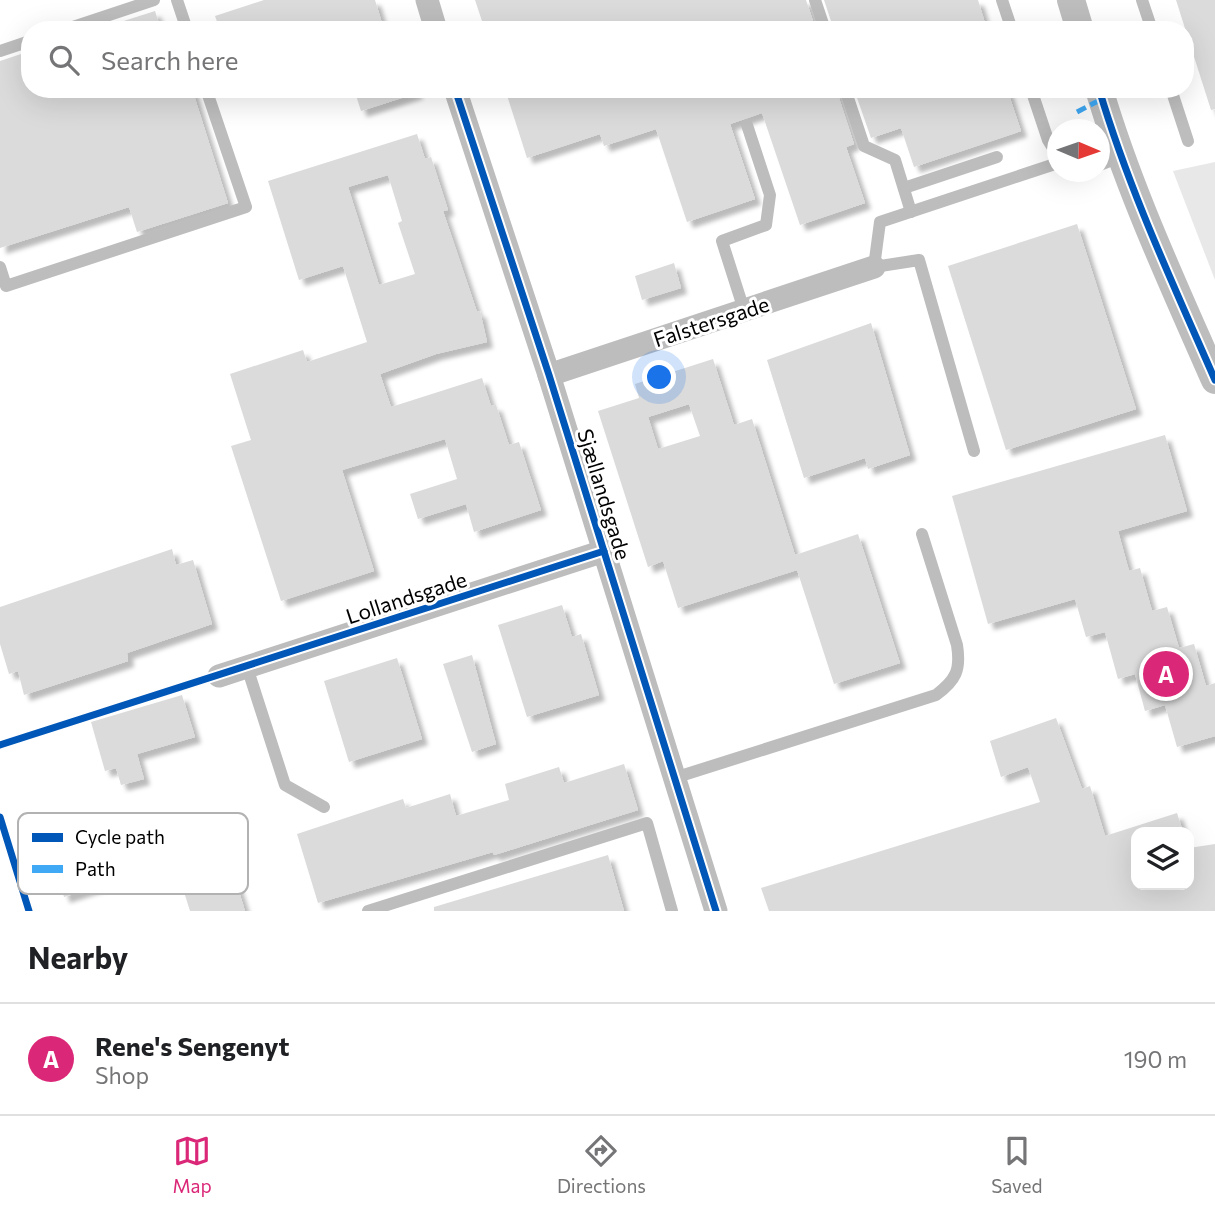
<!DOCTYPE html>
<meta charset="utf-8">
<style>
:root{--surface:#fff;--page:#f6f6f6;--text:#202124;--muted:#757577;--line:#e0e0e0;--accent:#db2777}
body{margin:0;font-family:Commissioner,sans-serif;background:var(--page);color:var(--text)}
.controls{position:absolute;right:21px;bottom:21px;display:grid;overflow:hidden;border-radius:14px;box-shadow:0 7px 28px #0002}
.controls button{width:63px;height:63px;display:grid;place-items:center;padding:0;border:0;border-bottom:2px solid var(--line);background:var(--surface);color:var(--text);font:35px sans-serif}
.compass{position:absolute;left:1047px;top:119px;width:63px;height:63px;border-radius:50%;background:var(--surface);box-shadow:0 7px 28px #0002;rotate:92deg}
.you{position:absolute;left:660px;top:378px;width:24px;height:24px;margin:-18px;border:5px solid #fff;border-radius:50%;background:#1a73e8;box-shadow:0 0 0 10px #1a73e833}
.badge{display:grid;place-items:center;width:46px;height:46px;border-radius:50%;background:var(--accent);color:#fff;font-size:23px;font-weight:700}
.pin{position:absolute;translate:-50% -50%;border:4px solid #fff;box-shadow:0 2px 7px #0006}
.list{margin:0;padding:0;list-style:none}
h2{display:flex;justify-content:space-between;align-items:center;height:91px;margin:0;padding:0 28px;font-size:30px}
h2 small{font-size:23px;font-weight:400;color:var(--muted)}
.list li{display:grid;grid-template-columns:46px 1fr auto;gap:21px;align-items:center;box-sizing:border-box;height:112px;padding:0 28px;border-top:2px solid var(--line)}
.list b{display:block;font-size:26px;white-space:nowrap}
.list p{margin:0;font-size:23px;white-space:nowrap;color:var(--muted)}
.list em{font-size:23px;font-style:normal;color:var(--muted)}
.icon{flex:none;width:38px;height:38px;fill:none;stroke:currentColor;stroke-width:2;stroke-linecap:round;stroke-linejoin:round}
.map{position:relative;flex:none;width:1215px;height:911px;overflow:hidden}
.search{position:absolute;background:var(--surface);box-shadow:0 7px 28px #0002;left:21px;right:21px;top:21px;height:77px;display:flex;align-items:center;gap:18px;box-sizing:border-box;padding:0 24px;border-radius:28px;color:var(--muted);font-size:26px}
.sheet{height:203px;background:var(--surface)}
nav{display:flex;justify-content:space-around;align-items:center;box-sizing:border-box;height:98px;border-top:2px solid var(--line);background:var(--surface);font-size:19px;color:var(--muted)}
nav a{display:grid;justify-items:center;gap:4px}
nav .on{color:var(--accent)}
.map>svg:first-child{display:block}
.green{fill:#e8e8e8}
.building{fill:#dbdbdb;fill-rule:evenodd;filter:url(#shadow)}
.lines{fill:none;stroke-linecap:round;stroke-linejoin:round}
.service{stroke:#bdbdbd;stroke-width:12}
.minor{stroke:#bdbdbd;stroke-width:23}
.tertiary{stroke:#bdbdbd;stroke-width:28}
.quiet{stroke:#3fa9f5;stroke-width:5;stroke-dasharray:10 5;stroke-linecap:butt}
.cycleway-casing{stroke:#fff;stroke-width:11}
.cycleway{stroke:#0057b8;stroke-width:7}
.labels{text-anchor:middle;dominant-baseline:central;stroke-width:6;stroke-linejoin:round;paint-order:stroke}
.street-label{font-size:21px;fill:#000;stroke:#fff}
.key{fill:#fff;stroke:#b2b2b2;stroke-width:2}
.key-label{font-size:19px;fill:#000}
</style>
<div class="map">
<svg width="1215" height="911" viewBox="0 0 1215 911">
<defs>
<filter id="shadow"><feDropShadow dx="6" dy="6" stdDeviation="2" flood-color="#0004"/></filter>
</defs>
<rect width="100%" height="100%" fill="#fff"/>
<path class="green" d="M1215,162v118l-42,-109z"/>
<g class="building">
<path d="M264,0h111l9,30h-164l-5,-14z"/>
<path d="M475,0h331l10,30h-331z"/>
<path d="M824,0h154l9,30h-153z"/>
<path d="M1176,0h39v109l-4,1z"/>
<path d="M155,11l6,19h-53v-4z"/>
<path d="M30,51v38h162l36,114 -91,29 -8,-25 -129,41v-187z"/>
<path d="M354,89h62l1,4 -56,18z"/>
<path d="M505,89h331l18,55 -8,3 19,56 -65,22 -38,-112 -32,11 25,75 -68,23 -31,-93 -52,17 -4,-12 -73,24z"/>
<path d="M854,89h153l14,42 -107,36 -13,-39 -30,10z"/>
<path d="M417,134l8,25 6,-2 17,53 -5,1 34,101 3,-1 7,31 -51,12 -56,20 11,33 91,-29 9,28 5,-1 13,40 10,-3 22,68 -67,22 -8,-28 -48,15 -8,-25 47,-15 -12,-40 -103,31 32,101 -93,30 -50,-155 20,-6 -21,-66 73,-24 4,12 60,-20 -24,-76 -44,14 -31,-99zM388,175l14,46 -4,2 17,51 -36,11 -31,-98z"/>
<path d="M1077,224l59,185 -130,41 -58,-184z"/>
<path d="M674,263l7,25 -39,12 -7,-24z"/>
<path d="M871,323l39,132 -42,14 -3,-11 -61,20 -37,-118z"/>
<path d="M713,359l21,66 18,-6 43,136 63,-21 42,129 -66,21 -37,-114 -119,38 -15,-47 -15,6 -50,-156 41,-13 -4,-14zM689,404l11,32 -42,13 -10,-32z"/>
<path d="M1165,435l22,76 -69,20 11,40 11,-3 12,43 15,-4 12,41 15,-4 12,42 9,-3v53l-38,11 -12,-42 -20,6 -10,-37 -17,5 -13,-47 -19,5 -11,-38 -87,25 -36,-128z"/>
<path d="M172,549l4,16 17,-5 19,64 -85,29 1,8 -104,34 -6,-24 -9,3 -9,-30v-37z"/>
<path d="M562,605l10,32 9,-3 18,61 -72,22 -29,-92z"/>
<path d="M472,655l24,89 -24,8 -29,-88z"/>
<path d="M397,658l25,81 -73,23 -25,-81z"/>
<path d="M182,695l13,42 -58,17 7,25 -23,6 -5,-17 -11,3 -14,-49z"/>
<path d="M1056,718l26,71 8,-3 15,50 72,-23 6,19h-47v53h53v-37l26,-4v67h-446l-8,-23 279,-86 -12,-35 -27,10 -11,-36z"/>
<path d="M624,764l14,46 -144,45 -1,-3 -175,51 -21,-69 106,-35 3,9 44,-14 6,22 53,-16 -4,-16 54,-17 5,16z"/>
<path d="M139,828l13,41 -88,28 -13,-42z"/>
<path d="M223,841l22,70h-55l-17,-54z"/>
<path d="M608,855l16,56h-190v-4z"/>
</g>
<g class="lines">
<g class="service">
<path d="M177,0l10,30"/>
<path d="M815,0l10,30"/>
<path d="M1002,0l10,30"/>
<path d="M1142,0l10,30"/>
<path d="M64,30l90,-30"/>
<path d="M0,51l30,-10"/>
<path d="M845,89l19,57 31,14 16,52"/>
<path d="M1031,89l17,51 10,16"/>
<path d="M1171,89l17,52"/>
<path d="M1100,165l20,-8"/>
<path d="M904,188l93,-31"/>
<path d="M0,267l6,19 240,-79 -40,-118"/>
<path d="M744,310l-22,-69 44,-16 4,-30 -23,-70"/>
<path d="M974,451l-55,-191 -45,7 6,-45 178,-59"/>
<path d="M247,667l38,118 39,22"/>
<path d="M674,778l262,-83c20,-15 25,-25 21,-50l-35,-111"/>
<path d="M368,911l279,-88 25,88"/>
</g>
<g class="minor">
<path d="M427,0l9,30"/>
<path d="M455,89l94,286 167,536"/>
<path d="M549,375l325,-108"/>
<path d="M219,676l385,-125"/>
</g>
<g class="tertiary">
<path d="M1071,0l9,30"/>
<path d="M1099,89c30,101 74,195 116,291"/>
</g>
<path class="quiet" d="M1077,112l25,-13"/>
<g class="cycleway-casing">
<g id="cycleway">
<path d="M455,89l94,286 167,536"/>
<path d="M1099,89c30,101 74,195 116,291"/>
<path d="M0,745l604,-194"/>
<path d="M0,817l29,94"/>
</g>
</g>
<use href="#cycleway" class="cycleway"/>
</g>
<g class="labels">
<g class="street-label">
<text transform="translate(711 321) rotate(-18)">Falstersgade</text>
<text transform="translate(605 494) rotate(73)">Sjællandsgade</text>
<text transform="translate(406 597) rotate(-18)">Lollandsgade</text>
</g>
</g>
<rect x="18" y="813" width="230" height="81" rx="10" class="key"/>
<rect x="32" y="833" width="31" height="9" fill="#0057b8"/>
<rect x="32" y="865" width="31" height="8" fill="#3fa9f5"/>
<g class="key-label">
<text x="75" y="844">Cycle path</text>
<text x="75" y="876">Path</text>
</g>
</svg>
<div class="controls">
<button><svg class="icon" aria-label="layers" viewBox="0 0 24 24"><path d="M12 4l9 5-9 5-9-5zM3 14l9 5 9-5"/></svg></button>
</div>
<svg class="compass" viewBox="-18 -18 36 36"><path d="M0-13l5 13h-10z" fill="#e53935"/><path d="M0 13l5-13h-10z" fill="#757577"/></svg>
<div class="you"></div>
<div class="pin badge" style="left:1166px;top:674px">A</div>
<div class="search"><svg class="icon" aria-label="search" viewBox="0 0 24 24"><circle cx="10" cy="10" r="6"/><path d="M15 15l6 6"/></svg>Search here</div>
</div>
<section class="sheet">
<h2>Nearby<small></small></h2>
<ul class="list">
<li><span class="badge">A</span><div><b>Rene's Sengenyt</b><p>Shop</p></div><em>190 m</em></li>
</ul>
</section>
<nav>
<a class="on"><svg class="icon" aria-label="map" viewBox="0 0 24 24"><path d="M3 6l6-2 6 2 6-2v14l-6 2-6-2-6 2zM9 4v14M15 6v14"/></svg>Map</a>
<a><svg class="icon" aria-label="directions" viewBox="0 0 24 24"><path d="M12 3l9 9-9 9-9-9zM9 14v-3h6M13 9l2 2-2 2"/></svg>Directions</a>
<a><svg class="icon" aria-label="saved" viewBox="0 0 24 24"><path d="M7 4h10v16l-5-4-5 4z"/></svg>Saved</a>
</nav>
